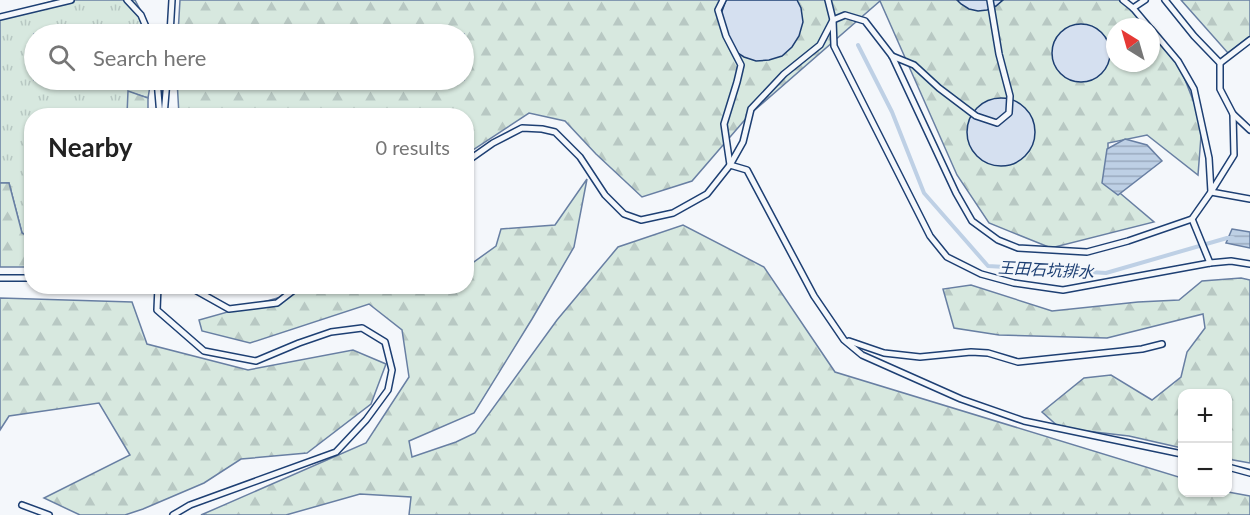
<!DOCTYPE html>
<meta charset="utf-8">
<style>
:root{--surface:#fff;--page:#f6f6f6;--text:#222;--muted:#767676;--line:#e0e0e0}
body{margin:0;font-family:Lato,"Noto Sans TC",sans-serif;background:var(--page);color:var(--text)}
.controls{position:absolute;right:18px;bottom:18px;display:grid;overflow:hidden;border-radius:12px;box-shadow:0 2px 4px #0004}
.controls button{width:54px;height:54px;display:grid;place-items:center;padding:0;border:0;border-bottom:2px solid var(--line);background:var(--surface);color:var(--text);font:30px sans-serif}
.compass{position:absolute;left:1106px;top:18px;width:54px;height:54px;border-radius:50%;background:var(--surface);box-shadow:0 2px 4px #0004;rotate:323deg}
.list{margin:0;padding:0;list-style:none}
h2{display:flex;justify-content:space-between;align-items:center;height:78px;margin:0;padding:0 24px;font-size:26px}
h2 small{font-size:20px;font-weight:400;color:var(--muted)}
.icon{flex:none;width:33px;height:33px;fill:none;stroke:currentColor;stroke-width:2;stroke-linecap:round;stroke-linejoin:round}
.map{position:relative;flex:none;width:1250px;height:515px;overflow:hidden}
.search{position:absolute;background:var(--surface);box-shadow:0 2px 4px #0004;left:24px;top:24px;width:450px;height:66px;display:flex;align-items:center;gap:15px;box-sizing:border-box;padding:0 21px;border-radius:33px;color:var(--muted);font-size:22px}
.panel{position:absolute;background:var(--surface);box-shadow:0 2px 4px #0004;left:24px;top:108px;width:450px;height:186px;border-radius:24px}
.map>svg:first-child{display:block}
.grass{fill:url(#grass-tufts);stroke:#687fa3;stroke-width:1.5}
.forest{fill:url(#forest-firs);stroke:#687fa3;stroke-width:1.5}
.water{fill:url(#water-rules);stroke:#687fa3;stroke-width:1.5}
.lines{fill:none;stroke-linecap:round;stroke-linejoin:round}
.stream{stroke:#bed0e5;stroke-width:4}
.building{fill:#d5e0f0;stroke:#1d3f73;stroke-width:1.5}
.lane-casing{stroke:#1d3f73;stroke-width:8}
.lane{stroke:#f4f7fb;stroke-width:5}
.labels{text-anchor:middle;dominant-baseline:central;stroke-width:4.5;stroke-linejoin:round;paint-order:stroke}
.water-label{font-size:16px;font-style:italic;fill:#1d3f73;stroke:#f4f7fb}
</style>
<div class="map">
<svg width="1250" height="515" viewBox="0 0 1250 515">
<defs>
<pattern id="grass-tufts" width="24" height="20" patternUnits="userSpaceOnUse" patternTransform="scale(1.5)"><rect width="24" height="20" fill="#d7e8df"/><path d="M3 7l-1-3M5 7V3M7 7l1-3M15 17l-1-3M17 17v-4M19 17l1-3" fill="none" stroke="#b8c8c3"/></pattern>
<pattern id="forest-firs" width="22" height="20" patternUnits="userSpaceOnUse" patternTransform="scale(1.5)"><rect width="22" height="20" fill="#d7e8df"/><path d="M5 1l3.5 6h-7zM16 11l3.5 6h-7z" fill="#b8c8c3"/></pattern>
<pattern id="water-rules" width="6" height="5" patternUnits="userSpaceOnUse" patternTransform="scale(1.5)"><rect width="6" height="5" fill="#bed0e5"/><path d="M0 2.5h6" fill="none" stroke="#9aaabe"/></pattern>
</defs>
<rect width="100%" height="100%" fill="#f4f7fb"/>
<path class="grass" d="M57,0h78l18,34h-119v46h117l-3,18 -19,-6 -2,23 -95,1 -1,122 -9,-5 -13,-50h-9v-167z"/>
<g class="forest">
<path d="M180,0h946l22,27h-33v36h36v-33l29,37 22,56 -4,52 -51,-40 -39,8v40l46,39 -103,26 -62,-25 -32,-48 -77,-174 -131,114 -57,66 -50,16 -46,-43 -31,-33 -36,-8 -62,41 -1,-38 -287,-1 -2,-35h287v-46h-286z"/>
<path d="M1181,0h69v36l-22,17z"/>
<path d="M128,91l20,7v17h-21z"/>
<path d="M587,179l-13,68 -42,72 -58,94 -65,28 3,16 44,-15 19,-9 82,-113 61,-73 65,-22 81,42 71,105 347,106v14h46l22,4v19h-841l2,-18 -51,-3 -74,21h-85l165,-72 43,-66 -7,-47 -33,-26 -119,39 -48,-12 -3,-11 118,-33 149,-1 1,-19 29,-21 5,-17 54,-4z"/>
<path d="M0,183h9l13,50 9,5v29h-31z"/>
<path d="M1241,278l9,2v183l-22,-4v-65h-46v54l-53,-12 -69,-8 -18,-16 42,-34 27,-3 41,25 29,-23 6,-25 18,-24 -2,-14 -96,24 -108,-3 -45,-7 -11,-39 28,-4 81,26 86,-9 41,-2 23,-19z"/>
<path d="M0,298l132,4 15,42 101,26 105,-20 33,14 -15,40 -64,49 -66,6 -37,24 -61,26 -18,6h-45l-36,-17 86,-43 -31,-52 -90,13 -9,14z"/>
</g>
<g class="water">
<path d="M1125,139l22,6 15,16 -44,34 -16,-12 5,-34z"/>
<path d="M1232,229l18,3v16l-24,-5z"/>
</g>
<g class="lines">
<path class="stream" d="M858,45l34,67 32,81 64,73 118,7 121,-35h6"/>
</g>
<g class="building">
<path d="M726,0h71l4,8 2,14 -4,14 -7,11 -10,9 -13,4 -13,1 -12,-4 -11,-7 -12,-36z"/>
<path d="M957,0h46l-7,6 -9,4 -9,1 -9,-2 -8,-5z"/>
<circle cx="1081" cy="53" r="29"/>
<circle cx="1001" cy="132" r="34"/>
</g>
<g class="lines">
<g class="lane-casing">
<g id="lane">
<path d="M127,0l14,15 8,19"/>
<path d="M723,0l-5,10 8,26 15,29 -4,17 -13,42 6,41 17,5 67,126 30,44 18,15 99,44 63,22 158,33"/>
<path d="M828,0l5,20 1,26 96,190 17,21 34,17 33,9 49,7 147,-27 21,-2 19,3"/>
<path d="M1123,0l10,8 16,19"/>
<path d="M1165,0l29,36 26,27v26l13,25 1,41 -23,37 39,7"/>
<path d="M1133,8l12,-8"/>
<path d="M0,17l71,-17"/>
<path d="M170,34l2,-34"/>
<path d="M892,56l22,9 25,23 37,28 21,7 12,-10 1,-17 -11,-42 -9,-54"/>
<path d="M1220,63l30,-23"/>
<path d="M157,80l3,36"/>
<path d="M1233,114l17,16"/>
<path d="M164,116l3,-36"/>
<path d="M466,162l27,-19 29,-15 20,1 13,3 25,25 25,38 19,19 17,6 32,-7 34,-19 23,-29 13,-23 8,-33 33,-35 36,-29 13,-25 12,-5 20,6 27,35 64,137 16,28 26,19 20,8 69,4 41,-11 64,-22 19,-27 -2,-34 -15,-69 -16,-28 -27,-32"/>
<path d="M1192,219l18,44"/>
<path d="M0,278h32"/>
<path d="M158,286l-1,24 47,41 52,10 43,-18 32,-11 31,-4 23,14 7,28 -4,20 -22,30 -30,32 -146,53 -17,10"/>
<path d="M188,286l41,23 48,-6 22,-17"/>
<path d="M849,341l35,12 36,4 51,-5 17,1 30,9 124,-13 20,-5"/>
<path d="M1228,467l22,6"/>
<path d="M22,505l27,10"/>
</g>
</g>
<use href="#lane" class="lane"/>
</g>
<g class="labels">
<g class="water-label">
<text transform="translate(1046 269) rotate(3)">王田石坑排水</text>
</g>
</g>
</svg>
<div class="controls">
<button>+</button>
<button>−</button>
</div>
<svg class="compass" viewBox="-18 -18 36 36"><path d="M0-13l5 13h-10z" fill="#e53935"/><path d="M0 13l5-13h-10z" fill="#767676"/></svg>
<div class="search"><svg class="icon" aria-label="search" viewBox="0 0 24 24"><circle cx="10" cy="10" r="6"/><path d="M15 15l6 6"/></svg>Search here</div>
<section class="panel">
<h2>Nearby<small>0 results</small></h2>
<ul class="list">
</ul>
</section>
</div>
